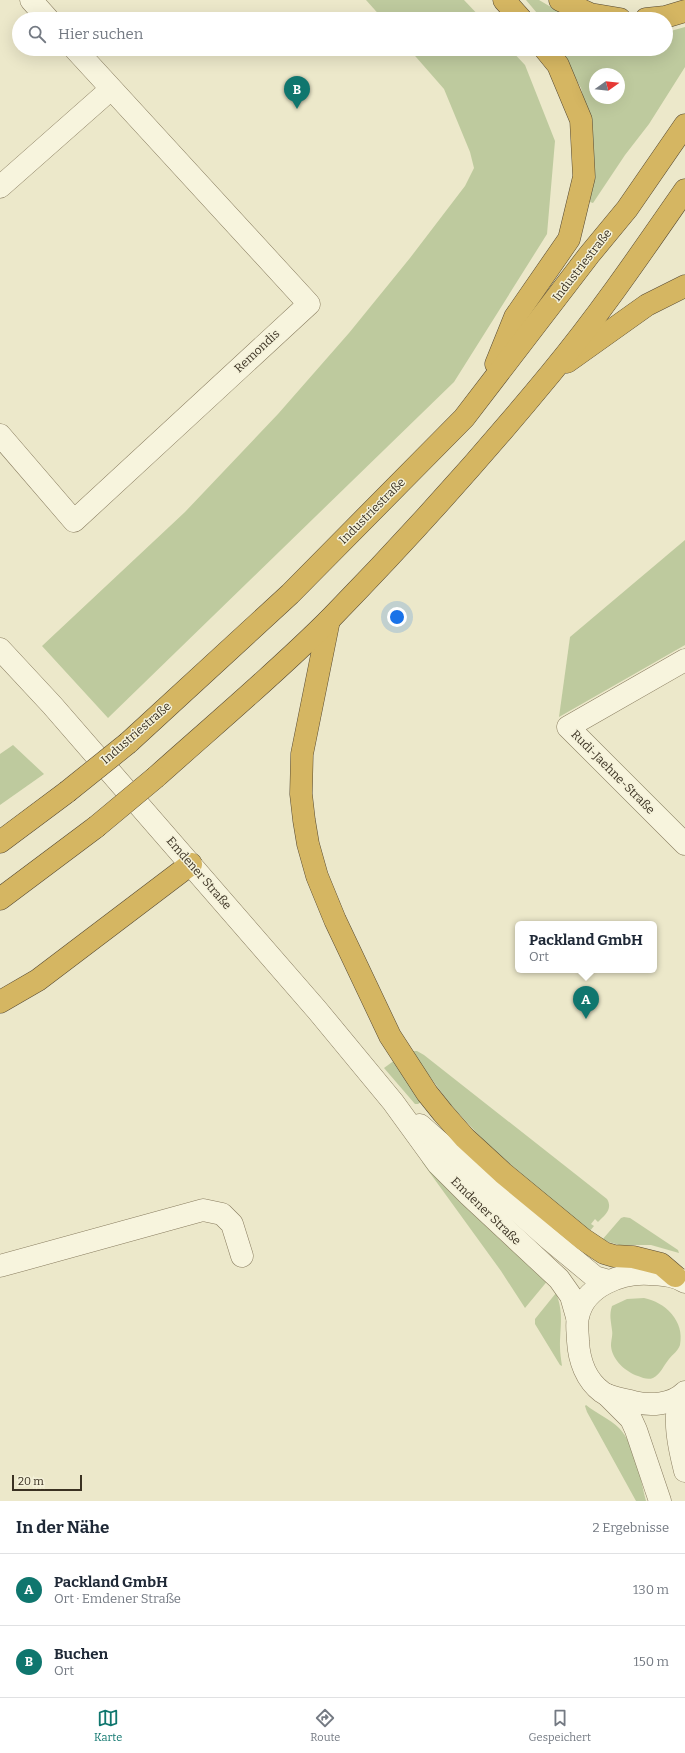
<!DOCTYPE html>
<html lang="de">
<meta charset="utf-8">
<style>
:root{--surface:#fff;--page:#f2f2f3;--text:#1f2937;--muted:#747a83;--line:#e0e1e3;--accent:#0f766e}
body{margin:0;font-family:Bitter,serif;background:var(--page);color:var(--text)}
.compass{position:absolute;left:589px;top:68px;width:36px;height:36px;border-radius:50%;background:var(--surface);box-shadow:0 4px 16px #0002;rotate:75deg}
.scale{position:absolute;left:12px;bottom:10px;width:70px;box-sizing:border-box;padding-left:4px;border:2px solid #3a3122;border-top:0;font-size:11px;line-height:14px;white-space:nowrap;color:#3a3122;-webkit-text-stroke:3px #f4f1d9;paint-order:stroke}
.you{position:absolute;left:397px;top:617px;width:14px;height:14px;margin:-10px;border:3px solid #fff;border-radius:50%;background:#1a73e8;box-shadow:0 0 0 6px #1a73e833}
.badge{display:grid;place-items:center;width:26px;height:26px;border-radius:50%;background:var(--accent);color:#fff;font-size:13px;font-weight:700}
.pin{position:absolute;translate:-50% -33px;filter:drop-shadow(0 1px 2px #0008)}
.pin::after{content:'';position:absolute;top:21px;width:14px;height:12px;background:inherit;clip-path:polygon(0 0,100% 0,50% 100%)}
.popup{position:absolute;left:515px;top:921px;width:142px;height:52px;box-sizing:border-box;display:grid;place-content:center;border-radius:6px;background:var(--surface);filter:drop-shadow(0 1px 3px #0005);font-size:13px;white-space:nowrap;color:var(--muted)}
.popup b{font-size:15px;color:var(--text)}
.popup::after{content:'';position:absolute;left:50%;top:100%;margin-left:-8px;border:8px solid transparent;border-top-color:var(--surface)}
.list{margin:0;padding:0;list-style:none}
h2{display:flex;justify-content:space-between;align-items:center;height:52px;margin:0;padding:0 16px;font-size:17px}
h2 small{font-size:13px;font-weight:400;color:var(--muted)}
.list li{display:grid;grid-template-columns:26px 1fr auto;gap:12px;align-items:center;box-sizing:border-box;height:72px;padding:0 16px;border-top:1px solid var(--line)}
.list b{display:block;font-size:15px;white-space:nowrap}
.list p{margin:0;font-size:13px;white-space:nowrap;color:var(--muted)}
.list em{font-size:13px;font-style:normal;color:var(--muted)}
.icon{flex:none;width:22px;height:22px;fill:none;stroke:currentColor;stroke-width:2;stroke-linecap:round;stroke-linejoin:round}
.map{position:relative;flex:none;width:685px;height:1501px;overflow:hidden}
.search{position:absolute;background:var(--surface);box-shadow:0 4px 16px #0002;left:12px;right:12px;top:12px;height:44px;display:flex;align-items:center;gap:10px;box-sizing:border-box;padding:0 14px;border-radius:22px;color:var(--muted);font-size:15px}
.sheet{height:196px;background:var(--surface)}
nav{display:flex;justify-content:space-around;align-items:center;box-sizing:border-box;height:56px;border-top:1px solid var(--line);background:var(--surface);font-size:11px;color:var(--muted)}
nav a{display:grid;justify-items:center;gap:2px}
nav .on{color:var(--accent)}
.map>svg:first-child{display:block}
.green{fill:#beca9e;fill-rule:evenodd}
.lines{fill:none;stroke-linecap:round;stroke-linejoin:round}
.minor-casing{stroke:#887c5f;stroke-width:23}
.highway-casing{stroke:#574a33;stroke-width:23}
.minor{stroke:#f7f4dd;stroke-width:22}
.highway{stroke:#d5b662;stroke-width:22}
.highway-bridge-casing{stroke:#574a33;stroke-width:23;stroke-linecap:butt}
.highway-bridge{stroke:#d5b662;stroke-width:22}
.labels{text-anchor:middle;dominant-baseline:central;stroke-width:3;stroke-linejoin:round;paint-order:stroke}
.street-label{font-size:12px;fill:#3a3122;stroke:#f4f1d9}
</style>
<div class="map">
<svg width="685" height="1501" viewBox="0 0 685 1501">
<rect width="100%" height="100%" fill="#ece8ca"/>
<g class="green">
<path d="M366,0h98l18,19h-99z"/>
<path d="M526,0h13l17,10 20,9h-34z"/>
<path d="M666,27h1v5l18,-5v40l-36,57 -24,31 -32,48 -3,-1 3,-66 -12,-48 -22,-39h107zM595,74h24v24h-24z"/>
<path d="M409,49h101l15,16 30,76 -8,93 -93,148 -346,336 -66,-72 143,-134 93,-98 71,-81 61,-75 55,-72 9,-18 -4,-16 -26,-63z"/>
<path d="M685,540v105l-126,72 11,-80z"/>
<path d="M13,745l31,29 -44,31v-51z"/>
<path d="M411,1051h6l7,4 183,144c6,10 -2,16 -9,23l-3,-3 -4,5 3,2 -5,6 -101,-87 -38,-41z"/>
<path d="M395,1060l26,42 -3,2h-3l-31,-36z"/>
<path d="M423,1161l126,118 -24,29 -24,-37 -79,-109z"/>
<path d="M624,1217l6,1 48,32 1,3 -28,-8h-32l-17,-5 19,-22z"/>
<path d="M556,1293c8,20 4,33 4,54 0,6 1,12 2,19l-2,-1 -25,-41v-5z"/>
<path d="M644,1298c21,4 41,23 36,47 -2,6 -7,9 -11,14 -5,6 -9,16 -16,19 -5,2 -10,0 -15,-2 -12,-4 -26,-16 -27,-30 0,-6 2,-11 1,-16 -1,-9 -3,-15 0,-24l15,-7z"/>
<path d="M586,1405c10,8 24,14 33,23 17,18 21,50 27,73h-10l-49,-89 -2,-6z"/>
</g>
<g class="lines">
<g class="minor-casing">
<g id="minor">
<path d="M31,0l17,19"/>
<path d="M0,187l111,-98"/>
<path d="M0,435l74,86 235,-217 -234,-255"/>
<path d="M0,649l52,56 265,305 76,92 45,62 31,31 90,84 12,17 6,21"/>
<path d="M685,660l-117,67 117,117"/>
<path d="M420,1125l128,113 47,39 14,4"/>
<path d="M0,1266l203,-56 19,4 10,10 10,32"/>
<path d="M685,1282c-11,-7 -22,-7 -35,-8 -28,-2 -66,12 -72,43 -2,7 0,17 0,24 1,19 8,39 24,51 8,6 21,7 32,10 16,4 38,3 51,-10"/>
<path d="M607,1395l24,24 5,11 24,71"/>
<path d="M680,1397c-7,24 -1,50 5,74"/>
</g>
</g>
<g class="highway-casing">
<g id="highway">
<path d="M504,0l17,19"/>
<path d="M560,0l30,14 30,5"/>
<path d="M646,19l19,-2 20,-6"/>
<path d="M567,362l80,-57 38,-19"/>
<path d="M496,364l19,-47 54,-78 15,-62 -3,-57 -23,-55 -13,-16"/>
<path d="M329,620l-27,134 -1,40 3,26 4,24 9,32 18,44 55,116 37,57 16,20 22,25 38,35 80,66 21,14 10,3 19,1 28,7 14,12"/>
<path d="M128,743l162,-149 174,-176 125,-163 38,-46 58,-84"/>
<path d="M156,777c58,-52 119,-103 174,-158 77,-79 151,-161 221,-246 48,-58 91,-121 134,-183"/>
<path d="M0,842l67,-50"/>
<path d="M0,899l96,-72"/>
<path d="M0,1002l38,-22 153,-116"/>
</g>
</g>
<use href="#minor" class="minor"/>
<use href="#highway" class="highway"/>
<g class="highway-bridge-casing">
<g id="highway-bridge">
<path d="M67,792l61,-49"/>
<path d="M96,827l60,-50"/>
</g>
</g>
<use href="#highway-bridge" class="highway-bridge"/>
</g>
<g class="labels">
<g class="street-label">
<text transform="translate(582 265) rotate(-52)">Industriestraße</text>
<text transform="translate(257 351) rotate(-43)">Remondis</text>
<text transform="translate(372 511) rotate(-45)">Industriestraße</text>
<text transform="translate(136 733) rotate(-41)">Industriestraße</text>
<text transform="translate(613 772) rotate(45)">Rudi-Jaehne-Straße</text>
<text transform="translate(199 873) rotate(49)">Emdener Straße</text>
<text transform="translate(486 1211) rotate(44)">Emdener Straße</text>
</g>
</g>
</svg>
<svg class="compass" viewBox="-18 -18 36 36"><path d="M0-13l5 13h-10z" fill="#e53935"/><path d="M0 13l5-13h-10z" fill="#747a83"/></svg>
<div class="scale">20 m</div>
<div class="you"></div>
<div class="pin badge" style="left:586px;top:1019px">A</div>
<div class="popup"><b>Packland GmbH</b>Ort</div>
<div class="pin badge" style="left:297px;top:109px">B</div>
<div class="search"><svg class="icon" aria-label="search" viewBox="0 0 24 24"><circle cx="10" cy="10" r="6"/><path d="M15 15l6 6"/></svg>Hier suchen</div>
</div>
<section class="sheet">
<h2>In der Nähe<small>2 Ergebnisse</small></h2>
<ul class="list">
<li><span class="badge">A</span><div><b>Packland GmbH</b><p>Ort · Emdener Straße</p></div><em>130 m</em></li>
<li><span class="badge">B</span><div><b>Buchen</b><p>Ort</p></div><em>150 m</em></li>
</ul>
</section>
<nav>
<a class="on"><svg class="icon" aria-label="map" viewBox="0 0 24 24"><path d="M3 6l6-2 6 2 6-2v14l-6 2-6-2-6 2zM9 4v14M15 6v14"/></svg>Karte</a>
<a><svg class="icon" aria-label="directions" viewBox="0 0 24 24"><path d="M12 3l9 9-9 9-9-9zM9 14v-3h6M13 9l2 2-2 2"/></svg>Route</a>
<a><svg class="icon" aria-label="saved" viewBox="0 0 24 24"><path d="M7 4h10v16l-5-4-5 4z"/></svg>Gespeichert</a>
</nav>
